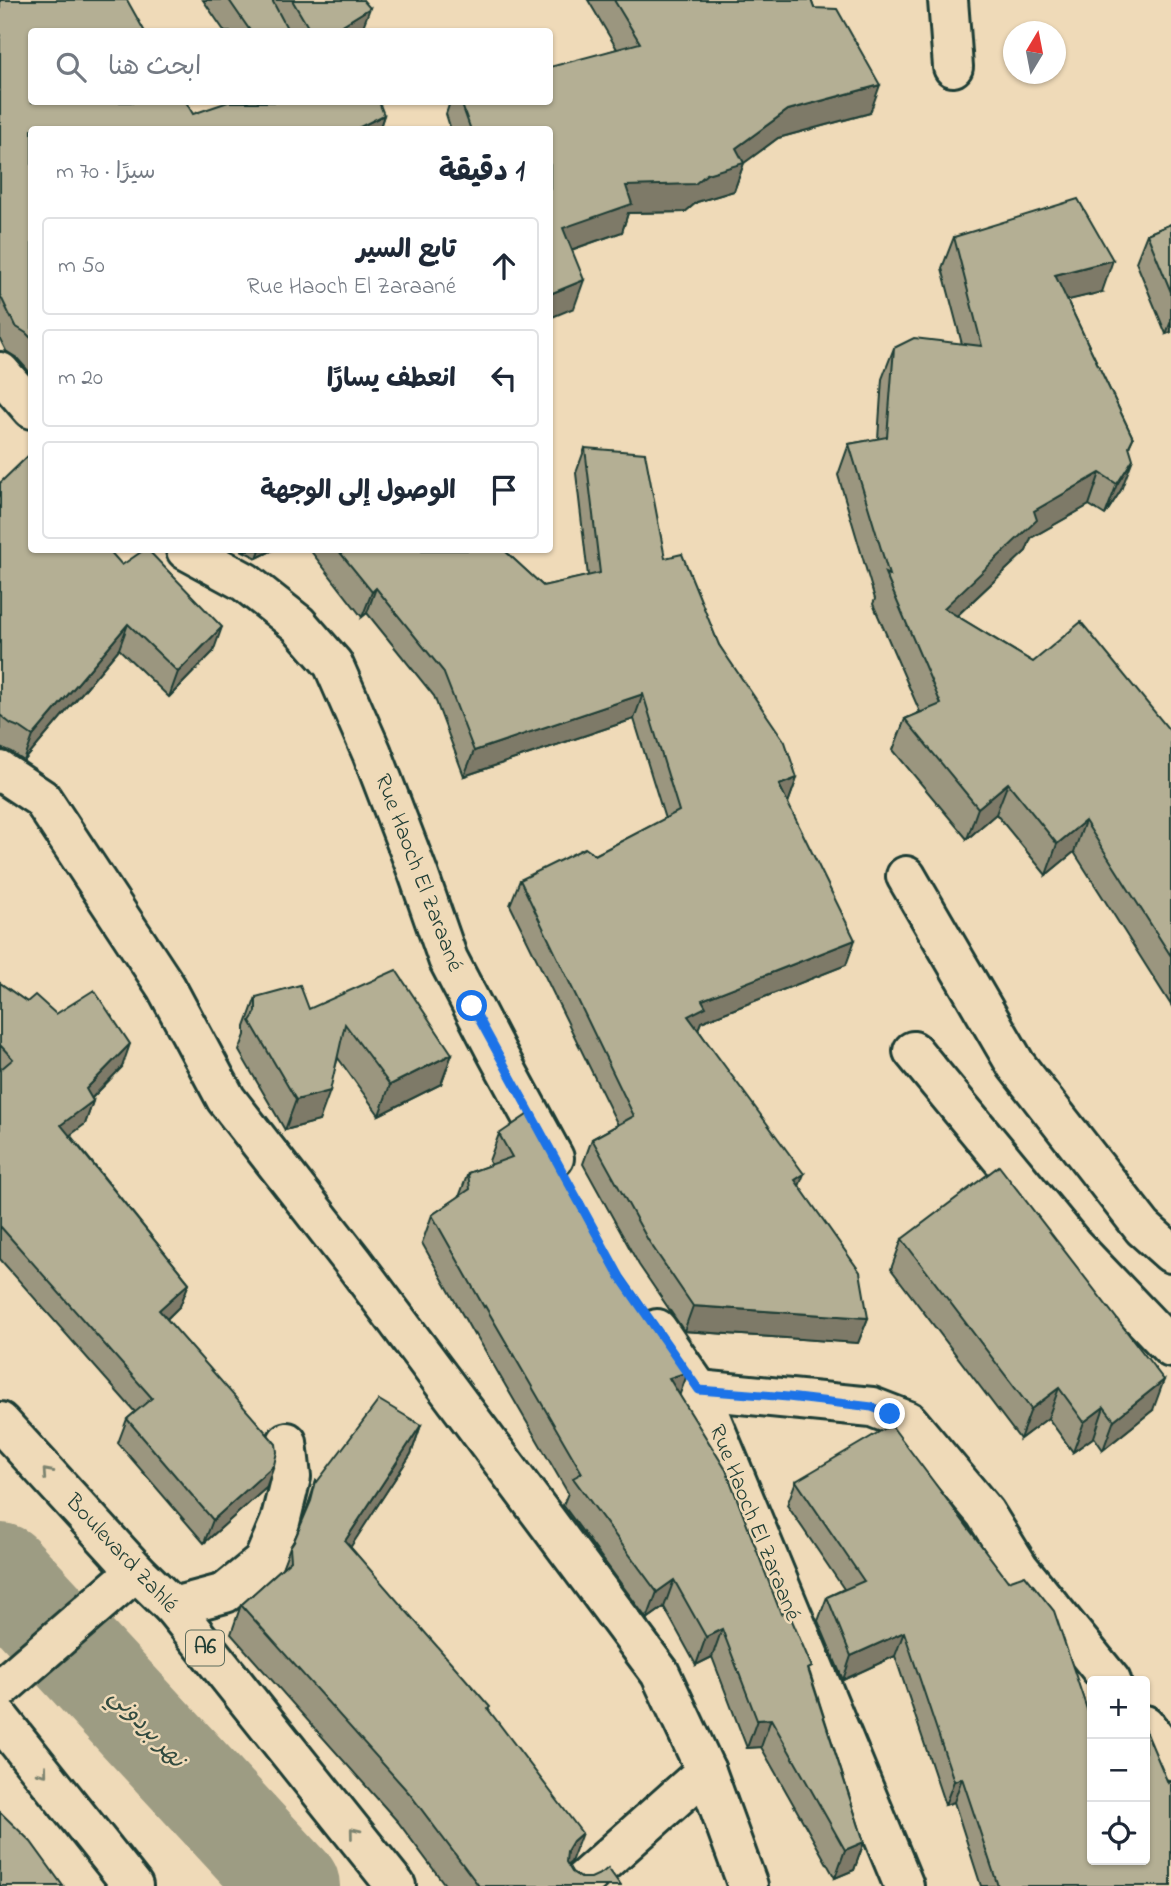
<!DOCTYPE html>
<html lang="ar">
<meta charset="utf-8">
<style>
:root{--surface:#fff;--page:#f6f6f7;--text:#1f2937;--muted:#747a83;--line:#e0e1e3}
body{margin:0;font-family:"Indie Flower","Playpen Sans Arabic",sans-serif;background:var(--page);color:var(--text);direction:rtl}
.controls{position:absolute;right:21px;bottom:21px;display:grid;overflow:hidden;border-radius:7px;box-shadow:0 2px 5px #0004}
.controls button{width:63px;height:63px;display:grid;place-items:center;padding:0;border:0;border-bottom:2px solid var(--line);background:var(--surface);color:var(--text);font:35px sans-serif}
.compass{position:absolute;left:1003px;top:21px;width:63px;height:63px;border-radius:50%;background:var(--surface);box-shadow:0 2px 5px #0004;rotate:10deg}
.stop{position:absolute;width:21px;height:21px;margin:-16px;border:5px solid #1a73e8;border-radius:50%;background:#fff}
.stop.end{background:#1a73e8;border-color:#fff;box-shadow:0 2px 7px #0008}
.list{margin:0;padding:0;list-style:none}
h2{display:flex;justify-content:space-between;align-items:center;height:91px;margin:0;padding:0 28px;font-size:30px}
h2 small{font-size:23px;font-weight:400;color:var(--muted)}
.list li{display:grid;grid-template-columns:46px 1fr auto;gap:21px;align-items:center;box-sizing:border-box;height:98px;margin:0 14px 14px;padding:0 14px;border:2px solid var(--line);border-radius:7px}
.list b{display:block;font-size:26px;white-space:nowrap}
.list p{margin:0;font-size:23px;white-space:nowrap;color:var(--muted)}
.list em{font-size:23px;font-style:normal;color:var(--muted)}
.icon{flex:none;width:38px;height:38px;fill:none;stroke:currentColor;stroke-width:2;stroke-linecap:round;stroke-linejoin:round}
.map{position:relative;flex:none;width:1171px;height:1886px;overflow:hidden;direction:ltr}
.search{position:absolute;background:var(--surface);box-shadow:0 2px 5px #0004;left:28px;top:28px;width:525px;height:77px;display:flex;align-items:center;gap:18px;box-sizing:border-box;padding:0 24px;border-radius:7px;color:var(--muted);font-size:26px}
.panel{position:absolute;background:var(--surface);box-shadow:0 2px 5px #0004;left:28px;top:126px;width:525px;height:427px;border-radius:7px;direction:rtl}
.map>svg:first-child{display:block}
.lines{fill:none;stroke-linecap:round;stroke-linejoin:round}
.river{stroke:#9d9c83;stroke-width:98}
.minor-casing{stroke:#1f3d34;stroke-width:44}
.highway-casing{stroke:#1f3d34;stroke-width:44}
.minor{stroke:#efdab8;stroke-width:38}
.highway{stroke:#efdab8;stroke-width:38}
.wall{fill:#9b967f;stroke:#1f3d34;stroke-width:2}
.shaded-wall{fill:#7e7a68;stroke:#1f3d34;stroke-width:2}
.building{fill:#b4af94;stroke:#1f3d34;stroke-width:2}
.oneway{stroke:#7d846f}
.route{stroke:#1a73e8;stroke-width:9}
.labels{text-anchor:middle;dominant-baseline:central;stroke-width:5;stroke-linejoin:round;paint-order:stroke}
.shield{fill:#efdab8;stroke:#5d6c5c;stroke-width:2}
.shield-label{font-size:21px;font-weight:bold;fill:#1f3d34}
.street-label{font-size:23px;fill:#1f3d34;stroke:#efdab8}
.water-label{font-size:24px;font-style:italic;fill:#324b40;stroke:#efdab8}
</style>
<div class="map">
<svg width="1171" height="1886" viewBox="0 0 1171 1886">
<rect width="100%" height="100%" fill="#efdab8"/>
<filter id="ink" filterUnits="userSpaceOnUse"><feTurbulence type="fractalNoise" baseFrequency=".0143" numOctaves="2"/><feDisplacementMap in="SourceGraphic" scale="14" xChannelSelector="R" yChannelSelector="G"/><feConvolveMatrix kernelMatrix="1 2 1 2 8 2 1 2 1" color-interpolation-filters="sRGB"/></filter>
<g filter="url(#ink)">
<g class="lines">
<path class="river" d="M0,1572l291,314"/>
<g class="minor-casing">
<g id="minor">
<path d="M948,0l5,67"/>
<path d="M0,372l32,37"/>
<path d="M186,550l59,32 53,42 35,40 39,89 46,120 30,86 49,94 57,105"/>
<path d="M0,771l42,28 124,188 60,112 128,164 306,410 46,98 42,115"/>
<path d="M906,876l110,189 127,163 28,25"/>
<path d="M913,1051l159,193 99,104"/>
<path d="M657,1329l42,61 205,496"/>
<path d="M699,1390l173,17 36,14 77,92 34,55 92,113"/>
<path d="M173,1607l52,-14 38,-31 17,-40 11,-45 -4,-35"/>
<path d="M1145,1725l26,35"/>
<path d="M577,1886l129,-115"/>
</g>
</g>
<g class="highway-casing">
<g id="highway">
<path d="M0,1422l136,149 37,36 223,279"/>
<path d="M0,1689l136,-118"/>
<path d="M0,1719l133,167"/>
</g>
</g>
<use href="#minor" class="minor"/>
<use href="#highway" class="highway"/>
</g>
<g class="wall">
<path d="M0,0l193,114 191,1 -5,15h-347v245l-15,-17 -11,-7 -6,-12z"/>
<path d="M203,0h160l-2,32h-136z"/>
<path d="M588,0h223l3,8 56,105 -92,25 -34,25 -10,28 -37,11 -12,10 -57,1 -6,19 -51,18 3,58 -24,-178h-99l-5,-16 4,-12h11l156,-53z"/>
<path d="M1171,224v108l-5,2 -30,-72 11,-28z"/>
<path d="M954,237l148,55 -35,8 66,138 -4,9 -8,43 -16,25 -16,-10 -58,33 -5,13 -69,65 76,46 138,70v273l-97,-153 -28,23 -50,-61 -29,25 -74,-89 12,-31 15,-7 -47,-108 2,-5 -37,-124 11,-31 29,-5 4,-60 12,-31 68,-4 -20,-76z"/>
<path d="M585,448l80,110 54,87 78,133 -9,25 58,162 -145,57 -3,7 101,157 69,132 -10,25 -174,-12 -45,-66 -56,-101 9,-25 26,-14 -108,-220 10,-25 75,-25 70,-36 -31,-100 -170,57 -30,-80 -67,-83 -5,4 -52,-67h194l39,36 45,-10 -12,-103z"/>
<path d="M0,483l122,82 91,87 -44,45 -50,-48 -95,112 -12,-8 -12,-5z"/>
<path d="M241,550h32l-16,8z"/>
<path d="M0,983l27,19 29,12 66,53 -30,31 1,3 -8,23 -15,11 119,148 -9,23 -13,13 99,169 -62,55 -86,-100 9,-24 8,-7 -135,-153z"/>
<path d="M256,997l53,12 143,45 -11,30 -62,31 -41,-57 -19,63 -34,9 -46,-79 6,-16v-8z"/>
<path d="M499,1134l112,126 77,112 -9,23 102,219 29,59 54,169 -10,28 -19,8 -74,-131 -14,1 -35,-91 -16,8 -32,-58 -17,12 -84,-114 5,-12 -93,-160 -1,2 -52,-92 10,-28 27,-18 9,-24 23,-8 -2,-4z"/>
<path d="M902,1239l251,171 -50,40 -9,-13 -21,15 -25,-34 -28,21 -129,-170z"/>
<path d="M421,1425l-10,29 -61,93 139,163 82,152 -3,3 4,7 9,6 40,8h-175l-48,-64 -167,-188 10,-29 41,-37 8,-21 4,-6 9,-21 13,-39 1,1z"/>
<path d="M796,1481l296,379 79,26h-190l-27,-84 -9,3 -50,-149 -52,24 -25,-59 9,-24 17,-8 -57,-84z"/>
</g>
<g class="shaded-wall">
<path d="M370,8l-9,24h-30z"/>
<path d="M880,85l-10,28 -92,25 -34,25 -10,28 -37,11 -12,10 -57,1 -6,19 -69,24 10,-28 63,-42 110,-38 52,-38z"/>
<path d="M384,115l-5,15h-25z"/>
<path d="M1113,260l-11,32 -58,14 11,-31z"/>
<path d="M584,280l-10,28 -24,10v-24z"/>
<path d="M1171,321v11l-5,2z"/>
<path d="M1133,459l-12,31 -16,25 12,-31z"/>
<path d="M1100,473l-11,32 -58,33 -5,13 -94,88 12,-31 90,-97z"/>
<path d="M260,550h13l-16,8z"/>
<path d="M376,588l-9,25 -5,4 10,-25z"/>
<path d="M128,624l-9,25 -95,112 9,-25z"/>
<path d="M222,627l-9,25 -44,45 9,-25z"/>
<path d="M643,694l-9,25 -170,57 10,-25z"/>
<path d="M797,778l-9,25 -9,-18z"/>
<path d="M1008,783l-12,31 -29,25 11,-31z"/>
<path d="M1085,821l-11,31 -28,23 11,-31z"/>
<path d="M855,940l-9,25 -145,57 -4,10 -9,-16 14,-16z"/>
<path d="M130,1044l-8,23 -44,45 15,-11 -8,23 -32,24 8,-23 25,-36z"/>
<path d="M452,1054l-11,30 -62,31 11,-30z"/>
<path d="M330,1091l-11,30 -34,9 11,-30z"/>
<path d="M804,1174l-10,25 1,-19z"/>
<path d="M189,1283l-9,23 -29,28 8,-24z"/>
<path d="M693,1306l175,12 -10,25 -174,-12z"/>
<path d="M688,1372l-10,27 -9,-21z"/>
<path d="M1164,1380l-11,30 -50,40 11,-30z"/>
<path d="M1059,1388l-11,30 -28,21 11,-30z"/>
<path d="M1104,1407l-10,30 -21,15 11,-30z"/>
<path d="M421,1425l-10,29 -76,117 10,-30z"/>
<path d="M274,1465l-8,23 -62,55 9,-23z"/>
<path d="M674,1580l-10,27 -17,12 10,-27z"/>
<path d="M722,1629l-10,28 -16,8 10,-28z"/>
<path d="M904,1632l-9,24 -52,24 8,-24z"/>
<path d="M771,1719l-10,28 -14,1 10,-28z"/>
<path d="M962,1778l-8,24 -9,3 9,-24z"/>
<path d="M582,1833l-11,29 -9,8 5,-19 6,-10z"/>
<path d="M864,1842l-10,28 -19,8 10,-28z"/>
</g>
<g class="building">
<path d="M0,0h127l18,32h-113v70h154l7,12 35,-12h151l5,13 -30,15h-322v209l-6,-6 -11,-7 -15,-31z"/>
<path d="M229,0h43l17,32h-38z"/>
<path d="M292,0h71l7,8 -39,24h-20z"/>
<path d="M614,0h197l3,8 23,1 43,76 -92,25 -52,38 8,15 -37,11 -12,10 -69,2 6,18 -69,24 21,52 -34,14v-164h-79l-10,-28h89v-35l90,-24z"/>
<path d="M1078,199l35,61 -58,15 78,163 -4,8 4,13 -16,25 -17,-11 -66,38 3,9 -93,88 89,54 48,-40 90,110v224l-86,-135 -28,23 -49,-61 -30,25 -73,-89 36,-15 -56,-131 4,2 -40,-131 38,-7 7,-89 20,-10 68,8 -28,-109z"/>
<path d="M1171,224v68l-24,-58z"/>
<path d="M585,448l60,5 20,105 17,-4 37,91 66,97 12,36 -18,7 76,155 -153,60 4,7 -18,9 116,158 -9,6 65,92 8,46 -175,-12 -45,-66 -56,-101 42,-23 -114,-236 65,-32 10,7 84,-44 -36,-117 -169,57 -31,-80 -67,-83 -4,4 -34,-42h166l39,36 57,-13z"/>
<path d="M28,456l4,4v90h77l13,15 22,-15h4l74,77 -44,45 -50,-48 -95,112 -12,-8 -10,-4 -11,-9v-232z"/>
<path d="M396,970l56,84 -62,31 -45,-61 -15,67 -34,9 -46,-79 6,-9v-15l44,-12 9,24z"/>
<path d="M0,983l27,19 8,-7 21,19 38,-24 36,54 -44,45 7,12 -32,24 128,158 -30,27 117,134 1,8 -3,13 -61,55 -86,-101 25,-21 -152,-172v-156l13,-11 -13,-14z"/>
<path d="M530,1113l81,147 77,112 -19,6 57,92 55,144 7,-3 24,56 -4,2 56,173 -19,8 -74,-131 -14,1 -35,-91 -16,8 -32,-57 -17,12 -84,-114 9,-5 -97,-167 -1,1 -52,-92 38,-26 -2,-16 44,-16 -13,-23z"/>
<path d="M999,1166l165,214 -50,40 -10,-13 -20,15 -25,-34 -28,21 -129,-170z"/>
<path d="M379,1400l42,25 -76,116 145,166 -2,2 94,124 -9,8 -6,10 -1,11 6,10 9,6h10l11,-5 6,-5 13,18h-142l-70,-93 -168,-188 50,-45 -1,-13 4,-6 17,-40 5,-20 1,1z"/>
<path d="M891,1425l117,156 17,-6 29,36 38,113v136h53v-131l23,54 3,-3v106h-173l-36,-108 -8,3 -50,-149 -53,24 -24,-59 37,-16 -68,-100z"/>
<path d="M0,1812l31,30 32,44h-63z"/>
</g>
<defs><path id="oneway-chevron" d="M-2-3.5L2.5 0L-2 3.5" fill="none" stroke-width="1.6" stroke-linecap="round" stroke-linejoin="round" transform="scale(1.75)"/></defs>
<g class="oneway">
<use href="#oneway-chevron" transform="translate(47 1473) rotate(-132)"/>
<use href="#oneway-chevron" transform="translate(43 1772) rotate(51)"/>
<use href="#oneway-chevron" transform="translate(354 1832) rotate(-129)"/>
</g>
</g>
<g class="lines" filter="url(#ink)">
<path class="route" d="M472,1006l148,271 79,113 89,7 84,10 18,7"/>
</g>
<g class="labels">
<rect class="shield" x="186" y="1630.5" width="38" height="35" rx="5"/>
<g class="shield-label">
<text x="205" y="1648">A6</text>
</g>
<g class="street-label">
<text transform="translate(418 873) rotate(69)">Rue Haoch El Zaraané</text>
<text transform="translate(754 1523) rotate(68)">Rue Haoch El Zaraané</text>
<text transform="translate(121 1554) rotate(47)">Boulevard Zahlé</text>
</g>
<g class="water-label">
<text transform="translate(146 1729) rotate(47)">نهر بردوني</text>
</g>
</g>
</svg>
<div class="controls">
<button>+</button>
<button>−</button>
<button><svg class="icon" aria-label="locate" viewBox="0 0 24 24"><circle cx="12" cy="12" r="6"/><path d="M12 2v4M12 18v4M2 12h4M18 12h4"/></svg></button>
</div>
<svg class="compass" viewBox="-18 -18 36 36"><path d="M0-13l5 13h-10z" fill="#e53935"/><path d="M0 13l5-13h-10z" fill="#747a83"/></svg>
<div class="stop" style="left:472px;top:1006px"></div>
<div class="stop end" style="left:890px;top:1414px"></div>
<div class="search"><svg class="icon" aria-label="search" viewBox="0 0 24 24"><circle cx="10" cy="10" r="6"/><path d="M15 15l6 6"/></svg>ابحث هنا</div>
<section class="panel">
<h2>1 دقيقة<small>سيرًا · 70 m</small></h2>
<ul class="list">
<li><svg class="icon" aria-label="ahead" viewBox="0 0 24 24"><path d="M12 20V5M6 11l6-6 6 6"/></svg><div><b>تابع السير</b><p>Rue Haoch El Zaraané</p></div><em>50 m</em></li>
<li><svg class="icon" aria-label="left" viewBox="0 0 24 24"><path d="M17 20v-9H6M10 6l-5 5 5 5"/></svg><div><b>انعطف يسارًا</b></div><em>20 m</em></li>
<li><svg class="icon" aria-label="arrive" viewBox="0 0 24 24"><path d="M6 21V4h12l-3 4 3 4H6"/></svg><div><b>الوصول إلى الوجهة</b></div></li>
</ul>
</section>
</div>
